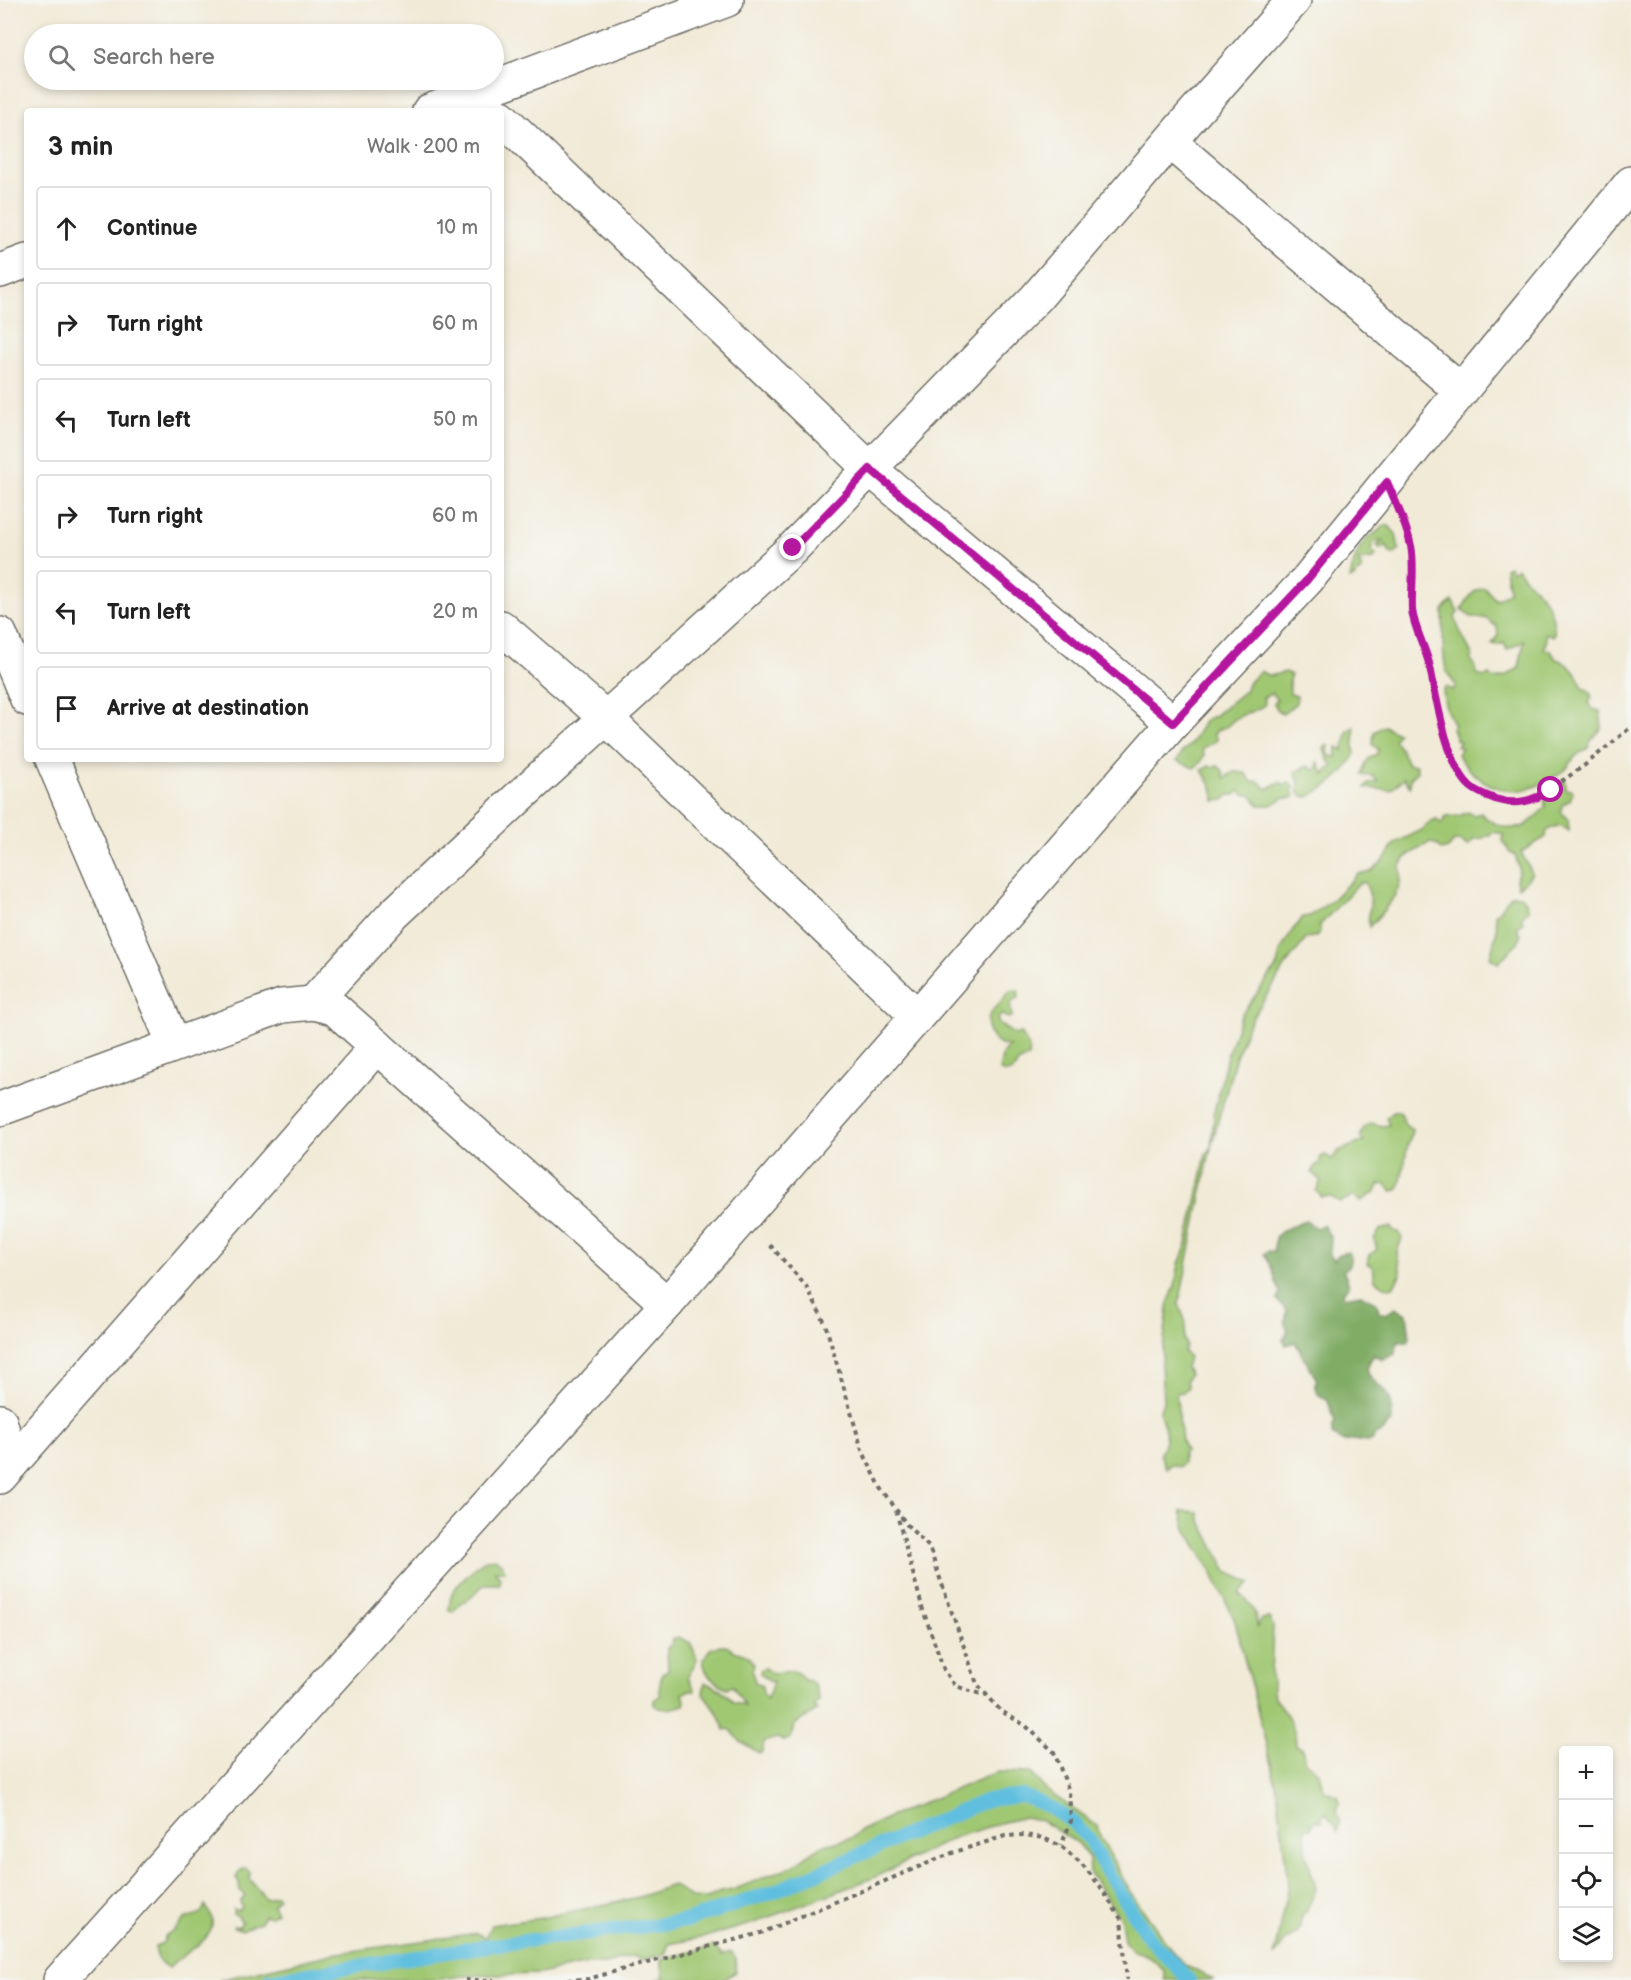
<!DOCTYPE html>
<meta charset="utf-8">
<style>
:root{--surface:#fff;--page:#f2f2f2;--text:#222;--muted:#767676;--line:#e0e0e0}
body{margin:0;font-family:"Balsamiq Sans",sans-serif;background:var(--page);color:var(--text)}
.controls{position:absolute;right:18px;bottom:18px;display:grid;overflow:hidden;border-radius:6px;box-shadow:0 3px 9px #0003}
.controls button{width:54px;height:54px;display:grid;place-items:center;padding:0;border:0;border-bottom:2px solid var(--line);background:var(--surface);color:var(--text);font:30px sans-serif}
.stop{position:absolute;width:18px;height:18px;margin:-14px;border:4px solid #b5179e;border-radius:50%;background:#fff}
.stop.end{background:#b5179e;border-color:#fff;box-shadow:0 2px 6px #0008}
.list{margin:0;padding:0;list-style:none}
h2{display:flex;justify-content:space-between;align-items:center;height:78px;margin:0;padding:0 24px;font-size:26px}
h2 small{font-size:20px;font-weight:400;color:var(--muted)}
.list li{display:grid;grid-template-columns:39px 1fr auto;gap:18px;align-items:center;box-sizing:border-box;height:84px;margin:0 12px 12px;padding:0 12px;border:2px solid var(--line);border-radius:6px}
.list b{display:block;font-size:22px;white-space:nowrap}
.list em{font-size:20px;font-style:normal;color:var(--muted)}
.icon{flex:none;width:33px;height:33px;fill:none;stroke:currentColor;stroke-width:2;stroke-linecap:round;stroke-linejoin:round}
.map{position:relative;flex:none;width:1631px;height:1980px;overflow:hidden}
.search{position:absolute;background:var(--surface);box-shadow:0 3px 9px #0003;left:24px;top:24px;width:480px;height:66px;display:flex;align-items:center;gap:15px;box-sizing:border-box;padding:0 21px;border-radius:33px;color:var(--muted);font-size:22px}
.panel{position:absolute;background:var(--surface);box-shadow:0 3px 9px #0003;left:24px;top:108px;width:480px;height:654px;border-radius:6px}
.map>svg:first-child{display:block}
.green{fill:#a0c873;stroke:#667a4f;stroke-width:1.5}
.forest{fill:#80ac65;stroke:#566c48;stroke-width:1.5}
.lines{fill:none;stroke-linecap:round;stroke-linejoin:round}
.stream{stroke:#61bfdf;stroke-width:14}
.minor-casing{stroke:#706e67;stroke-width:36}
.path{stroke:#706e67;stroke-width:4;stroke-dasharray:4.5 4.5;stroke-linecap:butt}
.minor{stroke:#fff;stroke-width:33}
.route{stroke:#b5179e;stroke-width:8}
</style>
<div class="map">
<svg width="1631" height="1980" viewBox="0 0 1631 1980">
<rect width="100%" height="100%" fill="#f6f6f2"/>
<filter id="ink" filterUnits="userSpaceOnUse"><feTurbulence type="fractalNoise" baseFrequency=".0167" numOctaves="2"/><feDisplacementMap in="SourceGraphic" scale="12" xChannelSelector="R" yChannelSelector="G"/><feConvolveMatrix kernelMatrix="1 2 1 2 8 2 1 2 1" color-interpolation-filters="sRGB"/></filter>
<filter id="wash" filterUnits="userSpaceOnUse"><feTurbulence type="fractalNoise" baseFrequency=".008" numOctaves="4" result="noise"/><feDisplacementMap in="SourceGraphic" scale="24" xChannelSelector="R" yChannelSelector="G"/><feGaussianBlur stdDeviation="1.35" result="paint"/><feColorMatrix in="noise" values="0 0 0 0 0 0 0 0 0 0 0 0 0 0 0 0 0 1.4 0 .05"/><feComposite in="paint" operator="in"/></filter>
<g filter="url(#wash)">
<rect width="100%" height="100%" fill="#f1ead7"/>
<g class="green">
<path d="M1384,525l5,1 7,8 3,16 -4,4 -5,-1 -4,-8 -5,4 -4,-4 7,-5 -8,1 -3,2 -1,9 4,2 -1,4c-5,3 -11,0 -17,3l3,3v6l-6,7 -5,2c2,-13 6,-27 15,-38 5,-6 14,-8 19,-16z"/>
<path d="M1509,566l4,5 4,-3c4,4 6,8 9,12 3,4 8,6 11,10 11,11 19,30 17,46l-9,-3 1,9 -2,7 6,1 6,9c14,4 21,15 27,29l5,2 4,7 -3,5 3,7 8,2 2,16c-3,5 -8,9 -11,14 -3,3 -1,5 -4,8 -4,3 -9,4 -12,8 -4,4 -6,10 -11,14 -6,5 -11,5 -16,9 -36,22 -69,7 -91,-26l5,-6 -5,-2 3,-4 -4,-3 -4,-11 2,-4c-8,-10 -10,-22 -11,-34l3,-3 6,3 4,-4c-2,-4 -6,-8 -8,-12 -7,-12 -4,-50 -5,-64l9,-9 7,11 -4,4c2,14 12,27 18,41l-3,2 5,6 2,10 8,2 5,-2 4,4 10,-2 15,-9 5,-27 -17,9 -3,-7 -5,2 -7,-1 6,-9 -1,-8 -12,-9 -14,-1 -9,-8c6,-10 10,-20 23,-21l11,12 13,-8 -4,-24z"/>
<path d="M1260,671l9,5 17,-4 5,3 -2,5 1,14 7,2 -1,7 -13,11 -6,-4 -3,-6 3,-5 -5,-6 -9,5 2,6c-8,8 -20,8 -30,15 -6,5 -8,9 -16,10l-5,5 3,6 -15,9 2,6 -3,7 -7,6 -17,-7 6,-10 8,-7 14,-24 9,-4 31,-25 4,-9z"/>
<path d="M1384,726l14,7 -4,7 6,8 8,16 8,1 1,7 -6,5 -1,10 -6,-9 -13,12 -26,-2 4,-5 9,-1 -5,-6 -11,-1c3,-11 4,-17 15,-21l1,-5 -5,-4 1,-13z"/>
<path d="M1354,727c2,10 -2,17 1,26 -7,19 -30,37 -48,44l-7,-2 -2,-5 1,-7 -4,-11 13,-6 5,4 5,-3 -1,-6 8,14 2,-5 5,-2v-4l-4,-4 -4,-11 2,-3h3l-1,6 2,4 7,1v-10l6,3 5,-20z"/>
<path d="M1217,765l6,6 1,7 10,-6 11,1 7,9 6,-1 9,8 13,-7 4,3 5,-3 5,5 -2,5 3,3 -2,3h-9l-13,7h-12l-8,-10h-6l-6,-4 -4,4h-6l-5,5 -9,1 -3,-14 -10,-17 7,-4 4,1z"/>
<path d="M1565,778l1,11 7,2 -3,9 -8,5 -1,7 7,7 1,12 -9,-6 -13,5 -1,7 -25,15 11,21 -5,7 -9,7 -2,-7 3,-12 -4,-13 -6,-4 -7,-11 1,-6 -9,-2 -11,6 -9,1 -6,7 -8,-5h-6l-6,7 -7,2 -4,-5 -7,-3 -23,14 -7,11c6,23 -17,44 -31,60 -3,-18 7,-22 -4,-44h-6l-39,42v7l-3,4 -10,2 -17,21 -41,64 -13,33 -25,91 -32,157 7,19 -2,16 2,6 -2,7 5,5 -3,10 3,7 -3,7 2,6 -5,5 -7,1 6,48 4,10 -3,2v10l-4,4 -8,-3 -5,5 -6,-15c9,-20 6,-23 -1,-42l4,-10 -2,-39 8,-62 6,-15 4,-22 8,-20 19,-90 5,-7 4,-39 12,-52 14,-41 36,-49 3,-14 12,-21 11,-14 7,-1 21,-15 27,-27 13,-3 13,-11 11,-17 27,-13 9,-9 6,-2 4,5 5,-7 13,-1 9,-4 6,3 7,-2c9,11 32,20 45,12 7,-5 13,-12 19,-17v-14z"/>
<path d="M1511,895h9l6,7 3,8 -7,6 1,7 -6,5 4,7 -3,7 -20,21 -8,-5 7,-29 -2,-14z"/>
<path d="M1018,990l1,7 -9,7 2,12 -4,2 -5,-3 -5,2v6l17,12 5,-2 9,14v10l-11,6 -5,8 -8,2 -6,-3c4,-12 0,-16 11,-24l-9,-1 -7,-5 -6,-9v-12l5,-9 17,-19z"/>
<path d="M1395,1111l6,2 4,12 7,5c0,7 -4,11 -5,18 -2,15 -4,28 -9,42l-6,1 -6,-7 -7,1 -3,7 -15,9 -7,-5 -14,6 -9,-5h-9l-6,-6 5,-10 -9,-8 3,-7 5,-3v-6l6,-2 6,4 7,-8 25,-10 -4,-4 4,-9 7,-5 11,3 7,-1 -3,-7z"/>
<path d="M1391,1227l3,4 5,1 3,6 -5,14 4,22 -8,13 -5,1 -13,-8 -2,-14 -6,-2 3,-9 7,-6 -3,-10 6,-9z"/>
<path d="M1181,1511l18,1 1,7 27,53 24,11 -12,11c13,9 17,18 18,33l4,-8 8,-1 4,8 -2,48 3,24 13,17 8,18 1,13 6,3 3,11 14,13 5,18 13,4 2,7 -2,12 3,6 -3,13 -2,-8 -9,-11 -5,2 1,6 -7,-2 -4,8 -6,1 1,24 10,36 -10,23 -4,4 -4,16 -13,10 -11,14 14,-72 -11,-96 -42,-167 -24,-51 -25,-41z"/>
<path d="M495,1558l7,6 3,7h-10l5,7v6h-16l-11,12 -12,7 -8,9 -4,-1c1,-22 8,-25 22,-39 9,-9 11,-12 24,-14z"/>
<path d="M678,1637l13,6 6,16 -9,18 7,14h-7l-5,3 2,7 -1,4c-10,3 -21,7 -30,0v-5l7,-5 -2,-5 3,-17 6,-3 -1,-22 5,-4 1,-5z"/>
<path d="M720,1645c7,0 9,3 14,6 10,3 17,4 20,14l-2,6 3,11 7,4 1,8 4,5 6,-17 -4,-1 -9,-8 1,-4 4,-1 7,6c13,-2 24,-8 32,6l6,1 4,4 5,16 -5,4 3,6 -23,14 -3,13 -7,3 -7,-3 -13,4 -2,10 -3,1 -19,-12 -10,-12 -5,1 -8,-18 -14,-19 2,-10c11,3 22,9 28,19l12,4 -12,-20 -6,2c-14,-6 -21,-12 -24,-27l7,-12z"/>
<path d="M997,1772l34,1 14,16 52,37 3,10 31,57 42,59 13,14 28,14h-49v-8c-10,-11 -17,-19 -32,-21l-9,-10 -3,-22 -31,-45 -1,-16 -12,-15 -35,-22 -17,-4 -25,6 -44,14 -83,41 -122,46 -46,13 -36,7 -4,10 -22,6 -10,-4 -27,8h-18l-49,10 -76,2 -29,4h-215l113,-26 145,-21 8,5 6,-13 50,-7 98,-21 34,-12 18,13 15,1 14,-7 13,-2 59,-24 29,-20 31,-8 8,-7 32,-15z"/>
<path d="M245,1868l5,4 -1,7 17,20 10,-4 2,4 -5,5 3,8 -6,5 -6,-2 -4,7 -18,8 -9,-4h6l3,-4 -4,-6 -5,-2 1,-5 4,2 4,-4 -2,-5 5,-6 -5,-5 -1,-9 -3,-4 4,-7z"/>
<path d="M205,1905c24,33 -19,43 -36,63 -10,-5 -13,-11 -14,-22l8,-3 3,-8 9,-5 10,-11 17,-6z"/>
<path d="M713,1946l9,9 10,-3 3,7 1,13 -14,8h-66l8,-2 -3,-18z"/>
</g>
<path class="forest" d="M1306,1221l10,7 7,-3 8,13 -1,17 4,5 5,-6 10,-2c4,9 1,13 -6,20l3,4 3,10 -6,6 1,5 17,-3 16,9 2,9 7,2 9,-6 12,6 3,24 -2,4h-10l-3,12 -12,6 -9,-5c-17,22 3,24 13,39 6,8 5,19 5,28l-5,3 -3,6 -10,4 -1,5 -6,2 -13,-2 -10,2 -12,-7v-8l3,-5 -7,-21 -10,-7 -3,-11 2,-3 -22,-38 -9,3 -3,-5 5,-10 -3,-6 2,-13 -10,-11 3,-8c-6,-13 -7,-26 -16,-38l4,-3 6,1 1,-15c10,-9 18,-12 31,-16z"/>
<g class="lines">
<path class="stream" d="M269,1980l224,-35 193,-24 87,-29 214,-92 36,-4 24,10 24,15 18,18 12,23 48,76 40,42"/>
</g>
</g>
<g filter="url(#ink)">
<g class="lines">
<g class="minor-casing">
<g id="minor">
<path d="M429,111l298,-111"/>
<path d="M501,117l369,352 303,254"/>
<path d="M1170,142l291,249"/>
<path d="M0,271l27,-10"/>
<path d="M501,627l105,91 311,298"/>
<path d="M0,634l27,65"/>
<path d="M52,759l122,285"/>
<path d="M313,1003l81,-89 125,-117 274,-249 243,-250 151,-177 107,-121"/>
<path d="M0,1109l282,-103 31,-3 21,5 333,296"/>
<path d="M0,1421l12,42"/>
<path d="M0,1477l377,-431"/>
<path d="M60,1980l607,-676 506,-581 134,-143 324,-397"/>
</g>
</g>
<g class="path">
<path d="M1404,521l8,28 1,64 16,52 5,32 16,52 9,23 11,14 17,10 19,7h14l16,-4 49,-34 46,-38"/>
<path d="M770,1245l36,41 19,37 37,127 19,38 26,37 22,22 48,137 24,27 25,15 28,26 15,39 2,30 -10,25"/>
<path d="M896,1511l27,99 21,60 11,15 11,5 20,5"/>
<path d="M465,1980h29"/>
<path d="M567,1980l21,-1 25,-7 148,-39 191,-80 53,-17 20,-1 18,3 18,8 20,17 19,23 21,33 6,61"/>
</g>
<use href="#minor" class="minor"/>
</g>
</g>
<g class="lines" filter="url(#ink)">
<path class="route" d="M793,548l77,-79 303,254 134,-143 80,-98c9,21 19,41 24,64 4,19 0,44 1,64 2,19 14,38 18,57 6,29 17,100 41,120 6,5 16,9 24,12 21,7 38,2 56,-9"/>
</g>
</svg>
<div class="controls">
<button>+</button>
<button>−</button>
<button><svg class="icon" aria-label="locate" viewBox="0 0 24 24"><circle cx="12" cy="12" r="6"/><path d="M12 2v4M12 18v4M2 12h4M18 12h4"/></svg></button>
<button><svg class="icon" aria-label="layers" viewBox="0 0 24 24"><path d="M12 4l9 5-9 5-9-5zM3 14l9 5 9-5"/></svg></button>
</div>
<div class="stop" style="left:1551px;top:790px"></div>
<div class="stop end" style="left:793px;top:548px"></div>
<div class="search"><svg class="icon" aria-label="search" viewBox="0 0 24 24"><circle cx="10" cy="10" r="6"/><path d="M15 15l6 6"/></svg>Search here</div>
<section class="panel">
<h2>3 min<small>Walk · 200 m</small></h2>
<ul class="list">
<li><svg class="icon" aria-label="ahead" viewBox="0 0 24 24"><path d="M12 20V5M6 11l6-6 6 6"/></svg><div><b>Continue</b></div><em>10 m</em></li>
<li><svg class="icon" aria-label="right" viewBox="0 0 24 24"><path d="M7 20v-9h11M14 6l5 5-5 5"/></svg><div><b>Turn right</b></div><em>60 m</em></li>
<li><svg class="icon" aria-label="left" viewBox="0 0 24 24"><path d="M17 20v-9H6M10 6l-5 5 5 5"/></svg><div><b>Turn left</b></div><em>50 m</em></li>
<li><svg class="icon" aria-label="right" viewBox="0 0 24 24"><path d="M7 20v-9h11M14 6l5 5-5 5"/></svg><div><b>Turn right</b></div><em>60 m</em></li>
<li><svg class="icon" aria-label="left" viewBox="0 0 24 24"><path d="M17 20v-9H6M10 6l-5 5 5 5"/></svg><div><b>Turn left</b></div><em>20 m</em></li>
<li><svg class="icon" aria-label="arrive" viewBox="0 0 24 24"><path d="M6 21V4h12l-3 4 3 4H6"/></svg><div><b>Arrive at destination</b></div></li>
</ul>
</section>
</div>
